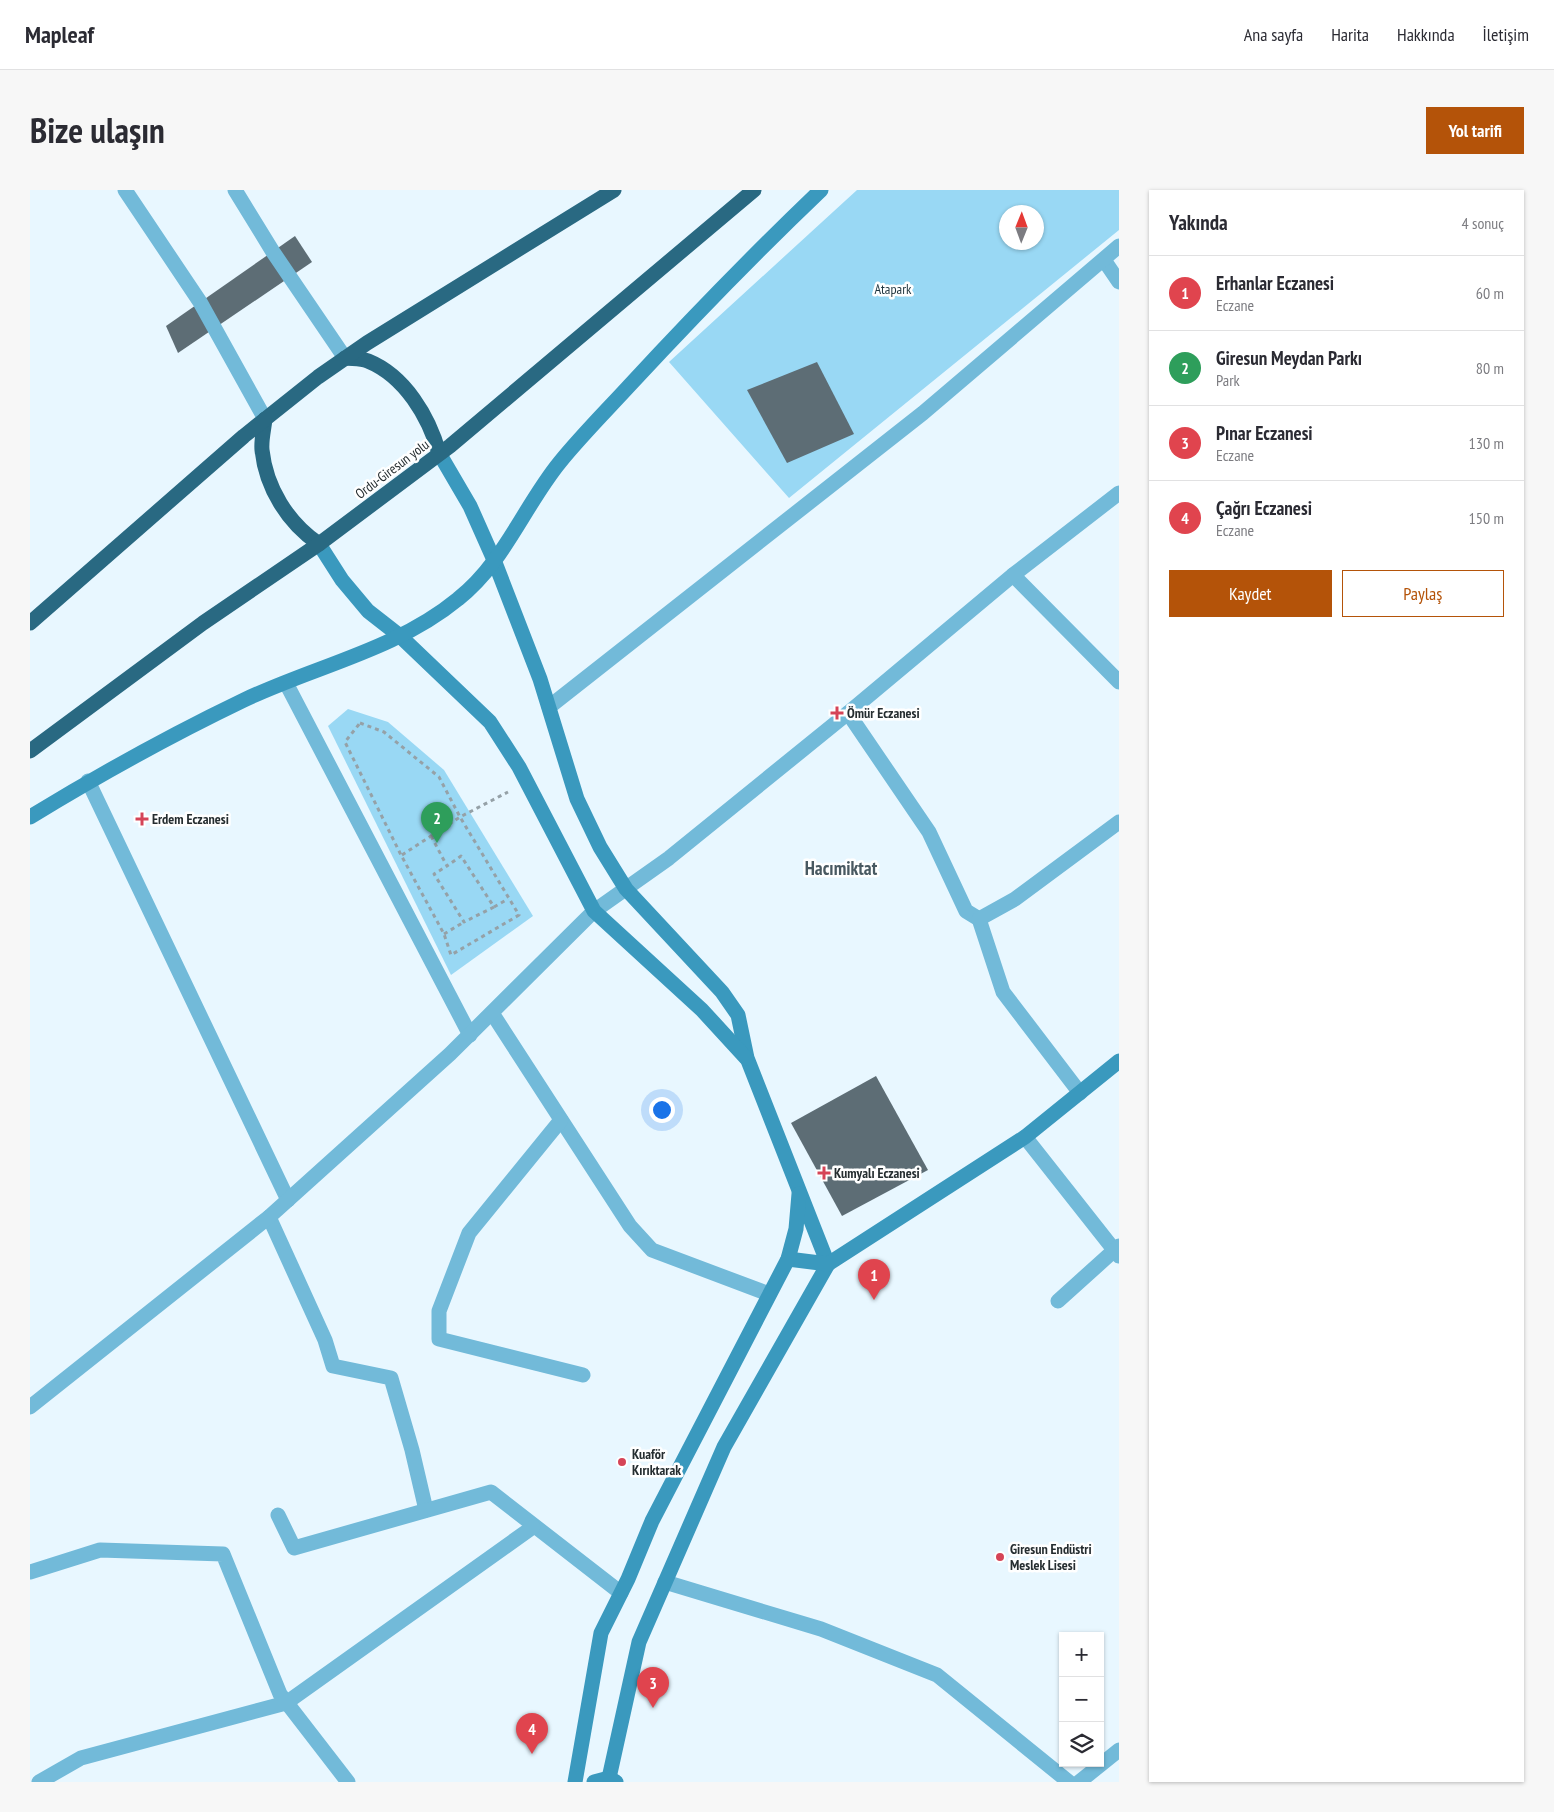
<!DOCTYPE html>
<html lang="tr">
<meta charset="utf-8">
<style>
:root{--surface:#fff;--page:#f7f7f7;--text:#2b2b33;--muted:#7c7c81;--line:#e1e1e2;--accent:#b45309}
body{margin:0;font-family:"PT Sans Narrow",sans-serif;background:var(--page);color:var(--text)}
.controls{position:absolute;right:15px;bottom:15px;display:grid;overflow:hidden;border-radius:0px;box-shadow:0 1px 4px #0004}
.controls button{width:45px;height:45px;display:grid;place-items:center;padding:0;border:0;border-bottom:1px solid var(--line);background:var(--surface);color:var(--text);font:25px sans-serif}
.compass{position:absolute;left:969px;top:15px;width:45px;height:45px;border-radius:50%;background:var(--surface);box-shadow:0 1px 4px #0004;rotate:1deg}
.you{position:absolute;left:631px;top:919px;width:18px;height:18px;margin:-12px;border:4px solid #fff;border-radius:50%;background:#1a73e8;box-shadow:0 0 0 8px #1a73e833}
.badge{display:grid;place-items:center;width:32px;height:32px;border-radius:50%;background:var(--accent);color:#fff;font-size:16px;font-weight:700}
.pin{position:absolute;translate:-50% -41px;filter:drop-shadow(0 1px 2px #0008)}
.pin::after{content:'';position:absolute;top:26px;width:18px;height:15px;background:inherit;clip-path:polygon(0 0,100% 0,50% 100%)}
.list{margin:0;padding:0;list-style:none}
h2{display:flex;justify-content:space-between;align-items:center;height:65px;margin:0;padding:0 20px;font-size:21px}
h2 small{font-size:16px;font-weight:400;color:var(--muted)}
.list li{display:grid;grid-template-columns:32px 1fr auto;gap:15px;align-items:center;box-sizing:border-box;height:75px;padding:0 20px;border-top:1px solid var(--line)}
.list b{display:block;font-size:19px;white-space:nowrap}
.list p{margin:0;font-size:16px;white-space:nowrap;color:var(--muted)}
.list em{font-size:16px;font-style:normal;color:var(--muted)}
.actions{display:flex;gap:10px;padding:15px 20px}
.actions a{flex:1;padding:11px 0;border:1px solid var(--accent);border-radius:0px;text-align:center;font-size:18px;color:var(--accent)}
.actions .main{background:var(--accent);color:#fff}
.icon{flex:none;width:28px;height:28px;fill:none;stroke:currentColor;stroke-width:2;stroke-linecap:round;stroke-linejoin:round}
.map{position:relative;flex:none;width:1089px;height:1592px;overflow:hidden;border-radius:0px}
header{display:flex;align-items:center;gap:30px;box-sizing:border-box;height:70px;padding:0 25px;background:var(--surface);border-bottom:1px solid var(--line)}
header strong{font-size:24px}
nav{display:flex;gap:28px;margin-inline-start:auto;font-size:18px}
.intro{display:flex;align-items:center;justify-content:space-between;box-sizing:border-box;height:120px;padding:0 30px}
h1{margin:0;font-size:35px}
.button{padding:12px 22px;border-radius:0px;background:var(--accent);color:#fff;font-size:18px;font-weight:700}
main{display:flex;gap:30px;padding:0 30px}
aside{flex:1;background:var(--surface);border-radius:0px;box-shadow:0 1px 4px #0004}
.map>svg:first-child{display:block}
.green{fill:#99d8f4;fill-rule:evenodd}
.building{fill:#5d6d75}
.lines{fill:none;stroke-linecap:round;stroke-linejoin:round}
.path{stroke:#95a1a7;stroke-width:3;stroke-dasharray:4 4;stroke-linecap:butt}
.lane{stroke:#72bad9;stroke-width:15}
.street{stroke:#72bad9;stroke-width:15}
.secondary{stroke:#3a99be;stroke-width:15}
.highway{stroke:#296982;stroke-width:15}
.poi-dot{fill:#d54457;stroke:#fff;stroke-width:2}
.labels{text-anchor:middle;dominant-baseline:central;stroke-width:5;stroke-linejoin:round;paint-order:stroke}
.park-label{font-size:14px;fill:#1f343e;stroke:#fff}
.street-label{font-size:14px;fill:#252d30;stroke:#fff}
.poi-label{font-size:14px;font-weight:bold;fill:#252d30;stroke:#fff;text-anchor:start}
.district-label{font-size:19px;font-weight:bold;fill:#495961;stroke:#fff}
</style>
<header>
<strong>Mapleaf</strong>
<nav><a>Ana sayfa</a><a>Harita</a><a>Hakkında</a><a>İletişim</a></nav>
</header>
<div class="intro"><h1>Bize ulaşın</h1><a class="button">Yol tarifi</a></div>
<main>
<div class="map">
<svg width="1089" height="1592" viewBox="0 0 1089 1592">
<rect width="100%" height="100%" fill="#e8f7ff"/>
<g class="green">
<path d="M827,0h262v40l-330,268 -120,-136zM976,22h30v30h-30z"/>
<path d="M318,519l40,13 56,48 89,146 -82,59 -123,-249z"/>
</g>
<g class="building">
<path d="M265,46l17,26 -134,91 -12,-27z"/>
<path d="M787,172l37,72 -67,29 -40,-73z"/>
<path d="M846,886l52,94 -86,46 -51,-93z"/>
</g>
<g class="lines">
<g class="path">
<path d="M330,533l24,9 55,45 21,40 59,98 -68,40 -7,-21 -43,-79 -56,-113z"/>
<path d="M401,646l16,30 14,-10 33,51 -30,15 -30,-48 13,-8"/>
<path d="M372,665l58,-38 48,-25"/>
<path d="M464,717l14,-8"/>
<path d="M414,744l20,-12"/>
</g>
<g class="lane">
<path d="M95,0l75,112 65,117"/>
<path d="M205,0l38,62 72,106"/>
</g>
<g class="street">
<path d="M1074,70l15,22"/>
<path d="M983,385l106,107"/>
<path d="M256,493l184,352"/>
<path d="M519,517l374,-294 196,-167"/>
<path d="M818,523l81,119 37,79 13,8 24,73 77,101"/>
<path d="M58,591l200,419"/>
<path d="M949,729l36,-20 104,-77"/>
<path d="M462,823l138,213 22,24 117,44"/>
<path d="M531,930l-92,113 -30,78v28l144,36"/>
<path d="M995,947l94,119"/>
<path d="M239,1027l56,123 8,26 58,12 21,72 14,60"/>
<path d="M1028,1111l61,-55"/>
<path d="M0,1217l239,-190 181,-163 144,-143 75,-53 179,-145 165,-138 106,-82"/>
<path d="M248,1325l16,33 197,-56 130,101"/>
<path d="M0,1382l70,-22 123,4 57,140 68,88"/>
<path d="M635,1392l156,47 116,46 132,107"/>
<path d="M9,1592l42,-24 205,-55 247,-176"/>
<path d="M1049,1592l40,-32"/>
</g>
<g class="secondary">
<path d="M409,263l31,53 24,54 46,119 37,120 23,48 26,42 96,103 16,23 9,43 81,206 -104,183 -85,195 -30,136"/>
<path d="M289,354l23,36 26,31 32,25 90,86 29,45 75,144 108,99 44,48"/>
<path d="M0,627c69,-42 141,-82 214,-117 71,-34 152,-50 214,-101 46,-36 66,-93 102,-137 21,-26 46,-51 69,-76 62,-67 126,-133 192,-196"/>
<path d="M758,1069l40,5 197,-127 94,-76"/>
<path d="M545,1592l26,-149 27,-54 24,-58 136,-262 8,-30 3,-35"/>
<path d="M564,1592l15,-4 7,4"/>
</g>
<g class="highway">
<path d="M315,168c7,1 16,0 23,3 37,15 61,56 71,92"/>
<path d="M235,229c-1,10 -4,21 -3,31 4,38 26,73 57,94"/>
<path d="M0,433l214,-187 74,-59 49,-34 247,-153"/>
<path d="M0,561l173,-128 116,-79 131,-98 304,-256"/>
</g>
</g>
<g class="poi-dot">
<path d="M804.5 515.5h5v5h5v5h-5v5h-5v-5h-5v-5h5z"/>
<path d="M109.5 621.5h5v5h5v5h-5v5h-5v-5h-5v-5h5z"/>
<path d="M791.5 975.5h5v5h5v5h-5v5h-5v-5h-5v-5h5z"/>
<circle cx="592" cy="1272" r="5"/>
<circle cx="970" cy="1367" r="5"/>
</g>
<g class="labels">
<g class="park-label">
<text x="863" y="99">Atapark</text>
</g>
<g class="street-label">
<text transform="translate(362 279) rotate(-37)">Ordu-Giresun yolu</text>
</g>
<g class="poi-label">
<text x="817" y="523">Ömür Eczanesi</text>
<text x="122" y="629">Erdem Eczanesi</text>
<text x="804" y="983">Kumyalı Eczanesi</text>
<text x="602" y="1264">Kuaför<tspan x="602" dy="16">Kırıktarak</tspan></text>
<text x="980" y="1359">Giresun Endüstri<tspan x="980" dy="16">Meslek Lisesi</tspan></text>
</g>
<g class="district-label">
<text x="811" y="678">Hacımiktat</text>
</g>
</g>
</svg>
<div class="controls">
<button>+</button>
<button>−</button>
<button><svg class="icon" aria-label="layers" viewBox="0 0 24 24"><path d="M12 4l9 5-9 5-9-5zM3 14l9 5 9-5"/></svg></button>
</div>
<svg class="compass" viewBox="-18 -18 36 36"><path d="M0-13l5 13h-10z" fill="#e53935"/><path d="M0 13l5-13h-10z" fill="#7c7c81"/></svg>
<div class="you"></div>
<div class="pin badge" style="left:844px;top:1110px;background:#e0444e">1</div>
<div class="pin badge" style="left:407px;top:653px;background:#2e9e5b">2</div>
<div class="pin badge" style="left:623px;top:1518px;background:#e0444e">3</div>
<div class="pin badge" style="left:502px;top:1564px;background:#e0444e">4</div>
</div>
<aside>
<h2>Yakında<small>4 sonuç</small></h2>
<ul class="list">
<li><span class="badge" style="background:#e0444e">1</span><div><b>Erhanlar Eczanesi</b><p>Eczane</p></div><em>60 m</em></li>
<li><span class="badge" style="background:#2e9e5b">2</span><div><b>Giresun Meydan Parkı</b><p>Park</p></div><em>80 m</em></li>
<li><span class="badge" style="background:#e0444e">3</span><div><b>Pınar Eczanesi</b><p>Eczane</p></div><em>130 m</em></li>
<li><span class="badge" style="background:#e0444e">4</span><div><b>Çağrı Eczanesi</b><p>Eczane</p></div><em>150 m</em></li>
</ul>
<div class="actions"><a class="main">Kaydet</a><a>Paylaş</a></div>
</aside>
</main>
